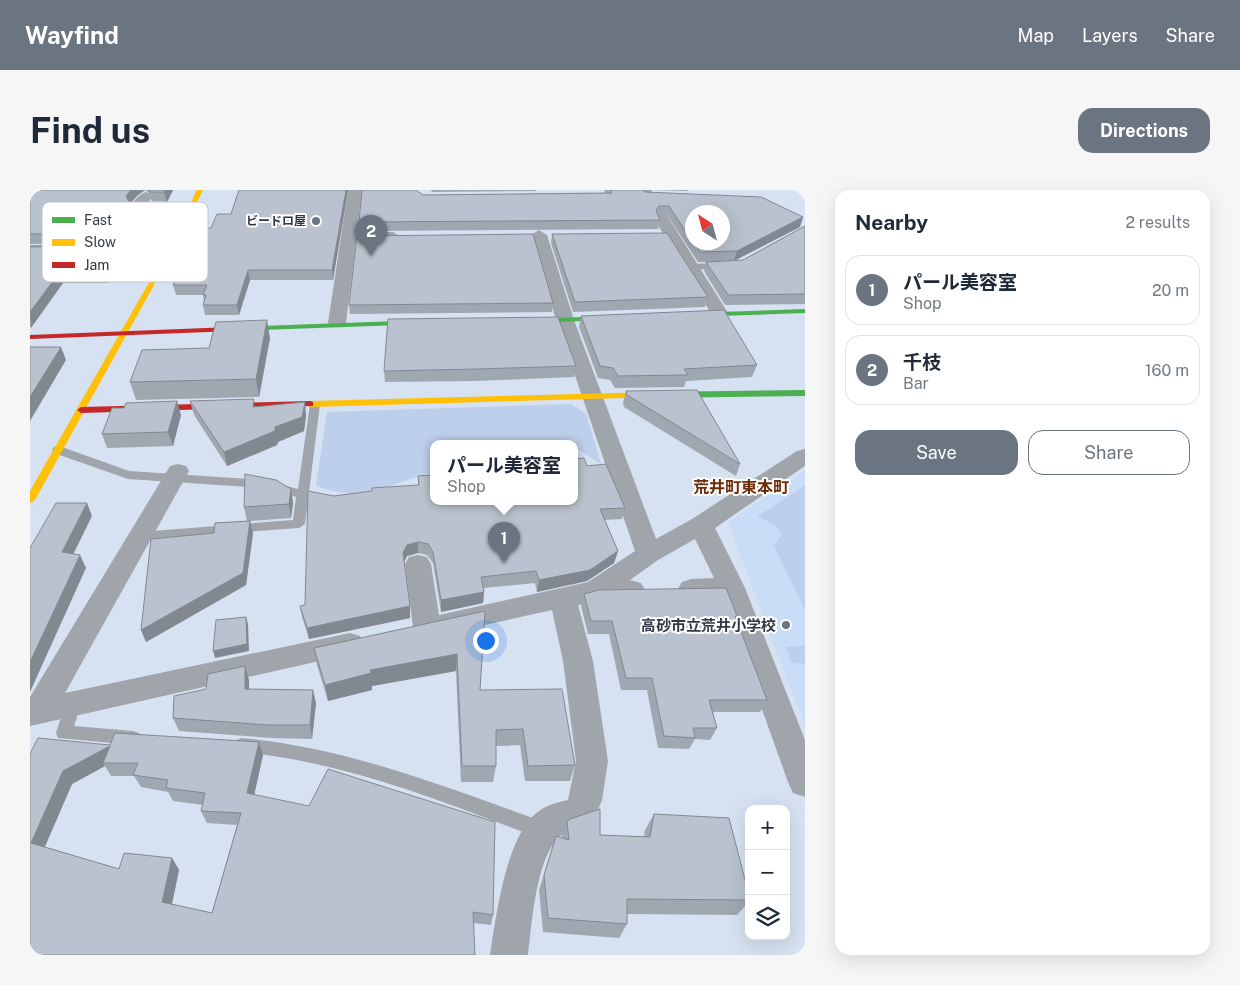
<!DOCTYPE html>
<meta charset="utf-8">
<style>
:root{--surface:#fff;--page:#f6f6f7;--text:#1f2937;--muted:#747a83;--line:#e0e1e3;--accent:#6b7481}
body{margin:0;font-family:"Public Sans","Noto Sans JP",sans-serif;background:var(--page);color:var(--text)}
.controls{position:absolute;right:15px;bottom:15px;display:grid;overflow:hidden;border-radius:10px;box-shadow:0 5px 20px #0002}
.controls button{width:45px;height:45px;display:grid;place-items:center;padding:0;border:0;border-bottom:1px solid var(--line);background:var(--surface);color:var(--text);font:25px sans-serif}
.compass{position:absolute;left:655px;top:15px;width:45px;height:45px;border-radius:50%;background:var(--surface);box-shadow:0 5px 20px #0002;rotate:324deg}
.you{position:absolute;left:455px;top:450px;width:18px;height:18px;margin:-12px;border:4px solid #fff;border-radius:50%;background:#1a73e8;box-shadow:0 0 0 8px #1a73e833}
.badge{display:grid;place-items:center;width:32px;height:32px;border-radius:50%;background:var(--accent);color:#fff;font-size:16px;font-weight:700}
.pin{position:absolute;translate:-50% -41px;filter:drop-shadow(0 1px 2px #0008)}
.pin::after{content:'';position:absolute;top:26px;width:18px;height:15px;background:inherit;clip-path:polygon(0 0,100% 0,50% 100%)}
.popup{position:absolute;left:400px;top:250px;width:148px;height:65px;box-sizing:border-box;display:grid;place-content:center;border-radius:10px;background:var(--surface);filter:drop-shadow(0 1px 4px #0005);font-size:16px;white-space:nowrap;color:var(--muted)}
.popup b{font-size:19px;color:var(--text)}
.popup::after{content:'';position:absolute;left:50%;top:100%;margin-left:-10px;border:10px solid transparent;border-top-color:var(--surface)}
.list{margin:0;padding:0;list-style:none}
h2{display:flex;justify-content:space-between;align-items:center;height:65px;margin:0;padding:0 20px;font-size:21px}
h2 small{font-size:16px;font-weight:400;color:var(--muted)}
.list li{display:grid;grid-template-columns:32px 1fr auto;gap:15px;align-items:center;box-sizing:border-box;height:70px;margin:0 10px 10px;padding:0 10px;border:1px solid var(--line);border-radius:15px}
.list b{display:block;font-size:19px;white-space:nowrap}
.list p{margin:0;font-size:16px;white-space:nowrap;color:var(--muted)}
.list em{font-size:16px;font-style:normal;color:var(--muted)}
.actions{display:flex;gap:10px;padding:15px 20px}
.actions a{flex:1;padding:11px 0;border:1px solid var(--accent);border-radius:15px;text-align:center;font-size:18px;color:var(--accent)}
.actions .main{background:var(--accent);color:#fff}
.icon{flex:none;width:28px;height:28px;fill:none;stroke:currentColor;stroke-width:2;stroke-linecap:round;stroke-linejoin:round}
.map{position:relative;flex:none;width:775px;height:765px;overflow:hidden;border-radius:15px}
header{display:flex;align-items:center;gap:30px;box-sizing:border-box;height:70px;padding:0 25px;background:var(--accent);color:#fff}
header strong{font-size:24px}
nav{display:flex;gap:28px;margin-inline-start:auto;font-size:18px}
.intro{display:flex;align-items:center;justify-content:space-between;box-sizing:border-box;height:120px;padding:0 30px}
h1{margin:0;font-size:35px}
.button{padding:12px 22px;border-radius:15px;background:var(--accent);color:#fff;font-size:18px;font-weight:700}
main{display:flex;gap:30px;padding:0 30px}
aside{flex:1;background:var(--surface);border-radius:15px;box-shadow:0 5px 20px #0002}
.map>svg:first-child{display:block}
.built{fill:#caddf6}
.green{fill:#bccfeb}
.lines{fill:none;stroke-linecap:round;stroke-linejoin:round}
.lane{fill:#9fa5ab;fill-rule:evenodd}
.street{fill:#9fa5ab;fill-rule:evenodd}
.fast{fill:#4caf50;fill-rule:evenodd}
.slow{fill:#ffc107;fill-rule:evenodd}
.jam{fill:#c62828;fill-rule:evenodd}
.wall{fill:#9fa7b1;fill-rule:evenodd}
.shaded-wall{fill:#828890}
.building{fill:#b9c2ce;stroke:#828890;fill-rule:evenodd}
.poi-dot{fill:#6b7481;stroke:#fff;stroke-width:2}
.labels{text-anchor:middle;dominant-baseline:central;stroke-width:4;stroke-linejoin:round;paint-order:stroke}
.far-poi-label{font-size:12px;font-weight:bold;fill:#313944;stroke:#fff;text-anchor:end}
.poi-label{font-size:15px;font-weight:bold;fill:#313944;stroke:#fff;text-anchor:end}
.neighbourhood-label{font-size:16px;font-weight:bold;fill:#6b2c07;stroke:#fff}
.key{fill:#fff;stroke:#c1c4c7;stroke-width:1}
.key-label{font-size:14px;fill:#313944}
</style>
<header>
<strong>Wayfind</strong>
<nav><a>Map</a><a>Layers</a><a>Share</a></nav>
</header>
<div class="intro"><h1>Find us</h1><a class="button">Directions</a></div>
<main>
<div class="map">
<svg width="775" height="765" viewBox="0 0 775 765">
<rect width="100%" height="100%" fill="#d6e1f1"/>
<path class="built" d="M775,280v257l-77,-205z"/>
<g class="green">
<path d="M541,214l15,10 15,50 -27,-17v-3h-140v28c-40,10 -78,33 -118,13l11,-73z"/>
<path d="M775,295v125l-31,-64 8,-11 -8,-11 -17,-7z"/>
<path d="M775,455v19l-13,-1 -6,-16z"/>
</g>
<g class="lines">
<g class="lane">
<path d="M694,73l3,1v4l-37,2 -4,-3 4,-3z"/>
<path d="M285,211l5,3 -11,88 20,5 2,3 -6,4 -17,-4 -3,24 -6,4 -165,12 -2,-3 7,-5 154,-12 3,-23 -33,-9 -135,-9 -74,-26 -2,-3 2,-3h8l67,24 134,9 35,9 12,-85z"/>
<path d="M43,507l6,2 2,5 -7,22 59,5 6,2 2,5 -2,5 -6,2 -75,-7 -2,-5 11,-34z"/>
<path d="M212,548c107,10 201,48 302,84l6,3 3,6 -3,6 -6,3c-101,-38 -193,-77 -302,-88l-6,-2 -2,-5 2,-5z"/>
</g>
<g class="street">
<path d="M318,0h14l-5,43 36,-1 8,5 -8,5h-37l-10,81 -3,4h-12l-3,-4z"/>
<path d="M607,0h14l77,123 -3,4h-12z"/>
<path d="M116,2l7,4 -5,7 43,2 7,4 -7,4 -59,-3 -2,-3c4,-6 9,-13 16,-15z"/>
<path d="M509,40l8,5 27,85 82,219 36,-20 105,-68 8,-2v17l-90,62 30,60 60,152v57l-12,-4 -5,-11 -66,-184 -31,1 -9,-3 -4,-7 4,-7 9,-3 23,-1 -19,-39 -37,21 -28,20 11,3 4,7 -4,7c-20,6 -42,3 -63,8l15,56 15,100 -6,39 -10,25c-8,4 -22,5 -29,9 -27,18 -31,91 -35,121h-38c6,-38 16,-121 49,-144 8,-6 20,-9 29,-11l8,-39 -13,-100 -11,-51 -103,23 -9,-3 -3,5 -10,3 -10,-3 -4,-8 -8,-63 4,-7 9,-2 9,2 4,7 8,51 149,-33 47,-31 -79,-231 -25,-85z"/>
<path d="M141,54l6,2 2,3 -2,3 -147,3v-10z"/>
<path d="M148,274l8,2 3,5 -124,222 285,-60 10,3 4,8 -4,8 -330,74v-29l137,-226 3,-5z"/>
</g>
<g class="fast">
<path d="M775,119v4l-116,4 -4,-2 4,-2z"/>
<path d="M586,126l4,2 -1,2 -97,3 -4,-2 4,-2z"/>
<path d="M396,130h3v4l-198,7 -4,-2 4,-2z"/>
<path d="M775,200v6l-149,2 -4,-3 4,-3z"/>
</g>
<g class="slow">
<path d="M167,0h6l-29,59 -139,251 -5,3v-12l138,-242z"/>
<path d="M626,202l3,1v4l-349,10 -4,-3 4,-3z"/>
</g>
<g class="jam">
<path d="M201,137h3v4l-204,8v-4z"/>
<path d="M280,211l3,1v4l-232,7 -4,-3 4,-3z"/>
</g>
</g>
<g class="wall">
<path d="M0,0h143l-6,12 -15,-1 -3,-8 -4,-3 -7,5 -7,7 26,2 2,9 -15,23v3l-2,3 -112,2z"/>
<path d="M209,0h109l-15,90h-83l-11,35h-34l-2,-10 1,-4 -1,-6h-27l-3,-10 21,-34 17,-23 20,-14z"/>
<path d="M401,0h105v1l-104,1z"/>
<path d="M574,0h84v1l-40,-1 -4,1 156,36 -65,33h8l62,-34v78l-80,1 -21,-34 2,-9h-8l-31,-47h-9l2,5 -2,9 -299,2v-9l64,-27 183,-2zM662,22l30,30h-30z"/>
<path d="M522,44l156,63 -3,10 -132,5 -22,-69z"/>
<path d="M0,57l105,8 -8,13h-9l-10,15h-45l-33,45z"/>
<path d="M523,113l-1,9 -202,2 -1,-9z"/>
<path d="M551,126l176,49 -5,12 -66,4 -2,6 -69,1 -5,-8 -12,-2 -19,-51z"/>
<path d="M240,148l-11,59 -123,3 -6,-18 79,-34z"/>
<path d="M546,176l-2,11 -99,4 -90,1 -1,-11z"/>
<path d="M596,201l114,73 -4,12 -112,-69 -1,-4z"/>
<path d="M160,211l65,5 51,10 -2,15 -26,11 -1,3 -50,21 -33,-51z"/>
<path d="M151,225l-8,31 -66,2 -5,-14z"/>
<path d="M547,269l10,7 38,42 -3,11 -18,1 14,31 -4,12 -27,18 -50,11 -2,-9 -51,5v4l-1,11 -42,9 -8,-49 -6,-8 -9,-2 -11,3 -3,6 6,44v12l-101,21 -7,-22 -2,-11 5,-1 29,-109 84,-11v-9z"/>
<path d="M261,299l2,14 -2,15 -41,3 3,12 -7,52 -100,57 68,-109 33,-12 -3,-14z"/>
<path d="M554,404l153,22 -1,3 31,81 -7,12h-47l4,16 -7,12 -15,-1 -6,10 -31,-1 -11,-58h-26l-12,-56h-21l-7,-28z"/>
<path d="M455,421l-5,79 95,75 -5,16h-45l-5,-36 -24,1v20l-3,16h-32l-5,-111 -84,15v4l-44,11 -11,-36 -3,-17z"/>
<path d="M219,490v9l67,14 -4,36 -40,-1 -93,-7 -6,-13z"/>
<path d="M229,552l4,13 -9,39 239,121 -2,10 -17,-2 -444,32v-201l80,-9zM75,576l6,10h23l7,11 27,5 5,9 30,4 -2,6 6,12 30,2 -25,88 -40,-9 7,-34 -7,-12 -53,11 -74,-22 27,-63z"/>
<path d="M624,624l95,81v7l-12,13 -110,-1v10l-8,14 -76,-6 -4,-42 17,-54 5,2 6,-16 33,13 44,2 1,-7z"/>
</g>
<g class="shaded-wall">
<path d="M101,0h14l-7,5 -10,11 -2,-10z"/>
<path d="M136,0h7l-6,12 -3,-10z"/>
<path d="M316,0h2l-15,90 -1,-10z"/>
<path d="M127,14l2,9 -15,23v3l-2,3 -3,-13z"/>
<path d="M773,27l-3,10 -66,34 3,-10z"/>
<path d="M102,55l3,10 -8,13 -3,-10z"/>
<path d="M85,68l3,10 -10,15 -3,-10z"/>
<path d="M218,80l2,10 -11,35 -2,-10z"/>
<path d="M29,83l4,10 -32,45 -1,-16z"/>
<path d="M237,130l3,18 -11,59 -3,-18z"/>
<path d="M31,157l5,13 -36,61v-24z"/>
<path d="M147,211l4,14 -8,31 -5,-14z"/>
<path d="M275,212l1,14 -2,15 -26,11 -1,3 -50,21 -3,-14 51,-25z"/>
<path d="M261,299l2,14 -2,15 -2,-14z"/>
<path d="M57,313l5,13 -24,49 -6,-13z"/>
<path d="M220,331l3,12 -7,52 -100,57 -5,-12z"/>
<path d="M388,352v11l-11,3 -4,8v-11l4,-8z"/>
<path d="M588,361l-4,12 -27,18 -50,11 2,-12z"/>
<path d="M50,365l6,13 -56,124v-30z"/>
<path d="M454,402l-1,11 -42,9v-12z"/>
<path d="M380,416v12l-101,21 -2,-11z"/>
<path d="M216,427l2,7 1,27 -34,7 -2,-7z"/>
<path d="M427,464l-1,17 -84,15v4l-44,11 -3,-16 45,-15z"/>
<path d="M215,476l4,14v22l-4,-13z"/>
<path d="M283,500l3,13 -4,36 -2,-14z"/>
<path d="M229,552l4,13 -11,50 -5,-12z"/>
<path d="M80,556l-7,17 2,3 -33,18 -31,71 -10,-12 32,-72z"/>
<path d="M142,668l7,12 -9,43 -8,-11z"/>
</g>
<g class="building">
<path d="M0,0h101l-5,6 3,6 28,2 -18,25h3l-2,3 -110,2z"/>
<path d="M120,0h16l-2,2h-15z"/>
<path d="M209,0h107l-14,80h-84l-11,35h-34l3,-10h-3l4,-10h-34l16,-34h5l9,-23h8l6,-14h14z"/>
<path d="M332,0h54l7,5 189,-2 -1,-3h32l2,2 116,5 42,20 -66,34 -37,1 -6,-10h28v-30h-30v29l-23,-35h-10l-3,4 4,10 -301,2z"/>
<path d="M775,36v68l-77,1 -22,-33 37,-2z"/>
<path d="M637,43l41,64 -133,5 -23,-68z"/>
<path d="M503,44l20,69 -204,2 8,-69z"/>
<path d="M102,55l-8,13h-9l-10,15h-46l-29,39v-65z"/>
<path d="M694,120l33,55 -73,4 4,6 -70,1 -5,-8 -13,-2 -19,-50z"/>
<path d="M528,127l18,49 -100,3 -92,2 4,-52z"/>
<path d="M237,130l-11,59 -126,3 12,-32 67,-2 7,-26z"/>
<path d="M0,157h31l-31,50z"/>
<path d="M667,200l43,74 -113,-69 -1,-4z"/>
<path d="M224,209l-1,8 52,-5 -3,15 -27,10v4l-51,21 -34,-51z"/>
<path d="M147,211l-9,31 -66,2 10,-26h12l2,-5z"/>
<path d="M544,262l3,7 7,-1 3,8 19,-2 19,44 -25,1 18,42 -28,19 -51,10 -3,-9 -55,6 3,15 -43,8 -8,-48 -5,-8 -10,-2 -11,3 -4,8 7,53 -103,22 -7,-22 5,-1 3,-114 26,5 38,-5v-3l47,-3 -1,-9 16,-1v27h140z"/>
<path d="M215,284l31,6 15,9 -2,15 -45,3z"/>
<path d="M26,313h31l-25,49 18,3 -50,107v-114z"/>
<path d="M220,331l-7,52 -102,57 10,-91 63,-6 1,-10z"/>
<path d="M696,398l11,28h-2l32,84h-58l8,28h-24l2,10 -31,-2 -12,-58h-26l-14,-57h-21l-7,-27 15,-4z"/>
<path d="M455,421l-5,79 82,-1 13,76 -47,1 -5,-37 -27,1v36h-34l-5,-112 -87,16 1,3 -46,12 -11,-37z"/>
<path d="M216,427l1,27 -34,7 3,-31z"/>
<path d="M215,476v23l68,1 -3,35h-42l-95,-7 1,-22 32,-7 2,-15z"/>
<path d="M85,543l144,9 -12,51 62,13 19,-37 167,53 -2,93 -20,-3 2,43h-445v-201l8,-16 72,7zM80,556l-7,17h35l-5,12 35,5 -2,8 39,5 -4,18 40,2 -29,100 -50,-11 10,-44 -48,-5 -5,16 -88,-26 32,-72z"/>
<path d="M570,619v26l50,2 4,-23 75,4 20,77v5l-122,-1v25l-79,-6 -4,-43 12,-39 13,4 -2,-18 3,-3z"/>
</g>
<g class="poi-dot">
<circle cx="286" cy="31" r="5"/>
<circle cx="756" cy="435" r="5"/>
</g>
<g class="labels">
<g class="far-poi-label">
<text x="276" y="31">ビードロ屋</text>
</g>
<g class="poi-label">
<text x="746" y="435">高砂市立荒井小学校</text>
</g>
<g class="neighbourhood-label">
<text x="711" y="297">荒井町東本町</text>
</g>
</g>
<rect x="12" y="12" width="166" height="80" rx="8" class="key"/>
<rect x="22" y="27" width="23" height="6" fill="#4caf50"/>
<rect x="22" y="49" width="23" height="7" fill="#ffc107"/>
<rect x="22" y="72" width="23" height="6" fill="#c62828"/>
<g class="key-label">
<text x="54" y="35">Fast</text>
<text x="54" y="57">Slow</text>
<text x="54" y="80">Jam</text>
</g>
</svg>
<div class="controls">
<button>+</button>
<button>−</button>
<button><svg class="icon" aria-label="layers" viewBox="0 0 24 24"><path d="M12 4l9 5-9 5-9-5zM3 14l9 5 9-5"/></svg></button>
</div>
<svg class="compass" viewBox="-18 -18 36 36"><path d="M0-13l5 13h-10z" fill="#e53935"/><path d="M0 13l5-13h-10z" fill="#747a83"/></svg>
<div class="you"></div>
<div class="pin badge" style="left:474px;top:373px">1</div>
<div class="popup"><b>パール美容室</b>Shop</div>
<div class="pin badge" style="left:341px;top:66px">2</div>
</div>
<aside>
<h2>Nearby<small>2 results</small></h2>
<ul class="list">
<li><span class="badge">1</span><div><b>パール美容室</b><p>Shop</p></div><em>20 m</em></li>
<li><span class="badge">2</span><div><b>千枝</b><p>Bar</p></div><em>160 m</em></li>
</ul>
<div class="actions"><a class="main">Save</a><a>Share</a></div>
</aside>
</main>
